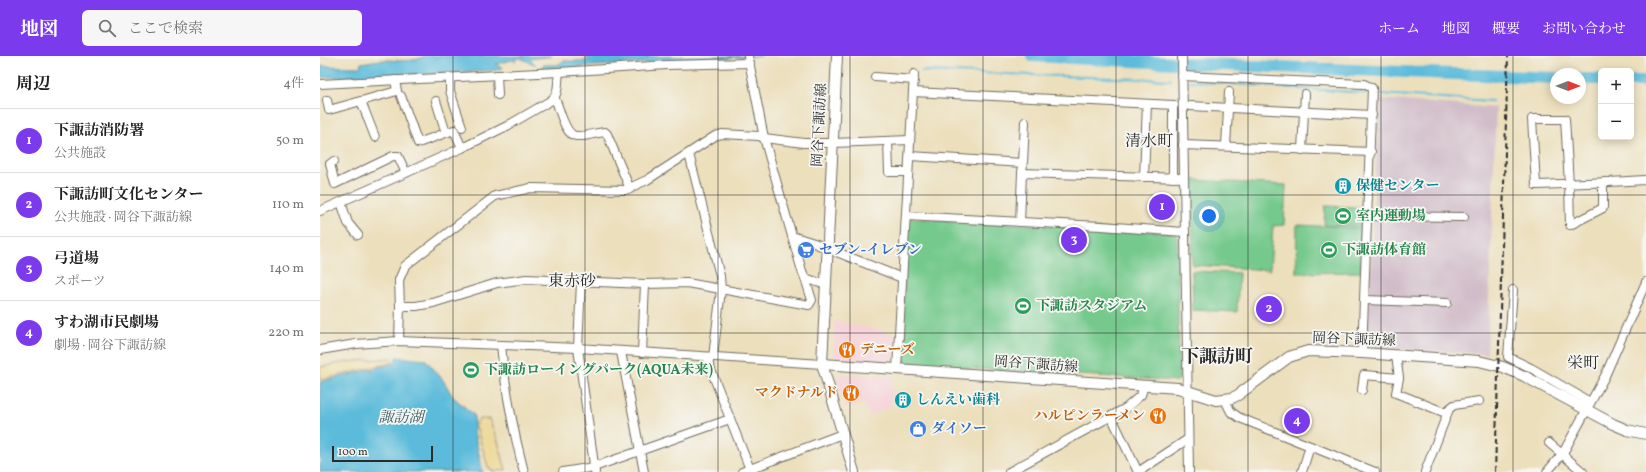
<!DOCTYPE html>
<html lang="ja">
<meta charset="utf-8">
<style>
:root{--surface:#fff;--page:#f6f6f6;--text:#222;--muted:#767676;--line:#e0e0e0;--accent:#7c3aed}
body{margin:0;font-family:Vollkorn,"Noto Serif JP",serif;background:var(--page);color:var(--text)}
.controls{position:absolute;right:12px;top:12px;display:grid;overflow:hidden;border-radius:6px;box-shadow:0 2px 10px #0003}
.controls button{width:36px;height:36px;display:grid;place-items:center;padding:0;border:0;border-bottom:1px solid var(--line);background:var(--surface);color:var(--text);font:20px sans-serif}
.compass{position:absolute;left:1230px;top:12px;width:36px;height:36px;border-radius:50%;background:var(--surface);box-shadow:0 2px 10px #0003;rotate:90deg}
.scale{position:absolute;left:12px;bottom:10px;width:101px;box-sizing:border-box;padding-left:4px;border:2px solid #2b2b2b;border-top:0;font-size:11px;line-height:14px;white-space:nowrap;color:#2b2b2b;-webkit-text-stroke:3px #f6f6f2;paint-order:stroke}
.you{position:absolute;left:889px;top:160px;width:14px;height:14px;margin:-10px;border:3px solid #fff;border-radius:50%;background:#1a73e8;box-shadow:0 0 0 6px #1a73e833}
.badge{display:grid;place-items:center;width:26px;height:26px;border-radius:50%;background:var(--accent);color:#fff;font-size:13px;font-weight:700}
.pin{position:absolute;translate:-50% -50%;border:2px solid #fff;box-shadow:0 1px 4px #0006}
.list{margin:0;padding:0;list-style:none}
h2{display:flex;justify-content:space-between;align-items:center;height:52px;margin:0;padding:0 16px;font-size:17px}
h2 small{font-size:13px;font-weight:400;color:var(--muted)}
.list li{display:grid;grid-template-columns:26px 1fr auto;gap:12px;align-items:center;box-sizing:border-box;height:64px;padding:0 16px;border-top:1px solid var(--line)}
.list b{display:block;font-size:15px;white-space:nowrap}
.list p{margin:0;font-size:13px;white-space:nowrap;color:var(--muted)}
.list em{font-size:13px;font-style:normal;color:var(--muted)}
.icon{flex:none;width:22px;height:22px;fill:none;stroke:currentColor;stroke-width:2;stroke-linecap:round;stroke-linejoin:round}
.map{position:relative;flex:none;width:1326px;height:416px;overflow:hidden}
header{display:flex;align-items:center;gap:24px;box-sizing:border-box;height:56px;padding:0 20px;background:var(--accent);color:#fff}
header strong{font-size:19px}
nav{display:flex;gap:22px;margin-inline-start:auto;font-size:14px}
.search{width:280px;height:36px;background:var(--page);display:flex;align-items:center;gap:10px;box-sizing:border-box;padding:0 14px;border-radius:6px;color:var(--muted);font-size:15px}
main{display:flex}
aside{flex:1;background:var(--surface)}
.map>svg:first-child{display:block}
.built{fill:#f6cfd6}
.industrial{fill:#d1bdc9}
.green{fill:#74c98c;stroke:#507a5c}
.sand{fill:#eeda9e;stroke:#8c8264}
.water{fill:#5bbbda;stroke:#437382}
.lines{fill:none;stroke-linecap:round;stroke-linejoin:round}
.stream{stroke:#5bbbda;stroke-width:2}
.river{stroke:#5bbbda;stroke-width:12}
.minor-casing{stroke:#6f6a5e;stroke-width:10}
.major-casing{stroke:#6f6a5e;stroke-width:12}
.minor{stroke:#fff;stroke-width:8}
.major{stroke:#fff;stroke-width:10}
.rail{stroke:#2b2b2b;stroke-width:2;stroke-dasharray:6 3;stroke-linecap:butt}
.grid{fill:none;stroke:#2b2b2b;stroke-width:1;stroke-opacity:0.55}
.labels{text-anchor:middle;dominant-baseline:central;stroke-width:3.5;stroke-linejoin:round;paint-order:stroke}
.street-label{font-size:14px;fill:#2b2b2b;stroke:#f6f6f2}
.culture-label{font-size:14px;font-weight:bold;fill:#0d838f;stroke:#f6f6f2;text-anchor:start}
.leisure-label{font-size:14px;font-weight:bold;fill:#27864d;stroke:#f6f6f2;text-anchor:start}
.shop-label{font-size:14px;font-weight:bold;fill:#366cbe;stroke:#f6f6f2;text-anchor:start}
.food-label{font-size:14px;font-weight:bold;fill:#c56008;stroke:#f6f6f2;text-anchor:end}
.water-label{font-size:15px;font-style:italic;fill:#3c5d68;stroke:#f6f6f2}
.quarter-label{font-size:16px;fill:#2b2b2b;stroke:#f6f6f2}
.district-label{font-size:18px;font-weight:bold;fill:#2b2b2b;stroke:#f6f6f2}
</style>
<header>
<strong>地図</strong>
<div class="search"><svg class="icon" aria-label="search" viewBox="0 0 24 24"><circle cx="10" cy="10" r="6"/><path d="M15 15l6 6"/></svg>ここで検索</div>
<nav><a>ホーム</a><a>地図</a><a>概要</a><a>お問い合わせ</a></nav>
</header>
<main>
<aside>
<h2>周辺<small>4件</small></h2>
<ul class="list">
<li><span class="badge">1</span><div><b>下諏訪消防署</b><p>公共施設</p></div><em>50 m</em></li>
<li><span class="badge">2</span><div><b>下諏訪町文化センター</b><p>公共施設 · 岡谷下諏訪線</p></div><em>110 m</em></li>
<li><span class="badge">3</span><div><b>弓道場</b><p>スポーツ</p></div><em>140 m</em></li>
<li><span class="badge">4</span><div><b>すわ湖市民劇場</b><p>劇場 · 岡谷下諏訪線</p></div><em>220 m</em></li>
</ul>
</aside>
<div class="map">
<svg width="1326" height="416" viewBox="0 0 1326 416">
<rect width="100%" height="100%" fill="#f6f6f2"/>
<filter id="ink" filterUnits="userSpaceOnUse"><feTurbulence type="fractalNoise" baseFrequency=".025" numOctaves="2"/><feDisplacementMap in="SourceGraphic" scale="8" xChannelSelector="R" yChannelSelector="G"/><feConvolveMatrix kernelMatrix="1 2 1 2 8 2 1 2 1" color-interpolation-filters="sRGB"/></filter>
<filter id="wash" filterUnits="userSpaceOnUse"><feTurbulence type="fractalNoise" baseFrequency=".012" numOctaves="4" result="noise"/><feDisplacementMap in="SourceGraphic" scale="16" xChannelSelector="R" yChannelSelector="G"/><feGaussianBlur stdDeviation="0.9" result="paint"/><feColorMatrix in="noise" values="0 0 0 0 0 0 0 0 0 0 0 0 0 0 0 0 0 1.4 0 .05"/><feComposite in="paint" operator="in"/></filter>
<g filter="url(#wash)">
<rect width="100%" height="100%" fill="#ecdfbc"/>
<g class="built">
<path d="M514,265l47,9 14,7 -1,26 -57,-4 -3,-3z"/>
<path d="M522,318l50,3 -1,29 -21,10 -6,-14 -19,6 -9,-28z"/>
</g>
<path class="industrial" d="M1060,43l116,9 -9,246 -115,-6 -6,-6z"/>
<g class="green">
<path d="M873,124l93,5 -2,40 -11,1 -3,44 -78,-5z"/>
<path d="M1005,150l36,1v19l-37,-1z"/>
<path d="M588,162l269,15 2,146 -1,2 -278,-17z"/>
<path d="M977,169l64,3v44l-65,1z"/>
<path d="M872,215l47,2 -2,39 -44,-2z"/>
</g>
<g class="sand">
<path d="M72,302l2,4 -74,18v-13l27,-5z"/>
<path d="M159,363h10l8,19 9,32 -12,2 -6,-5 -10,-34 -2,-8z"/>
</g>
<g class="water">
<path d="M105,0h127l-22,3 6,6 -16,-7h-5l1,3 -5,-1 -15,4 6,4 -5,2 -131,7h-46v-11l40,1 1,-4c8,-1 15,-3 23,-3 13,0 29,3 41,-4z"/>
<path d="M265,0l16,1 160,-1 -221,13 3,-4h14l7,-4h26z"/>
<path d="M76,301l30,3 17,20 10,17 21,18v17l9,40h-163v-90l76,-19z"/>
</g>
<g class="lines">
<g class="stream">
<path d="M602,15l249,9"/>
<path d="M870,25l177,12"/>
<path d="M1059,38l113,7"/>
</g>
<g class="river">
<path d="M712,0l118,6 406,16"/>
<path d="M1260,23h21"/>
<path d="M1311,25h15"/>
</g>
</g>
</g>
<g filter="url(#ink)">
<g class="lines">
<g class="minor-casing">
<g id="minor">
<path d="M428,0l16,82 38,133 3,7 21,7"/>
<path d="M862,0l7,416"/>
<path d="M177,19l1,20"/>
<path d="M862,20l182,8 8,4 -10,265"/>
<path d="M555,21l39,3"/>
<path d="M130,22v13l12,36"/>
<path d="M0,28l239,-12 108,-7 83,-2"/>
<path d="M593,36l261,13"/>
<path d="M81,40l17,47 36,-13 8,18"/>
<path d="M234,42l2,3c4,9 9,34 20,35 9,1 19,-3 29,-4l2,2 23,55"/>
<path d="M7,44l2,10 68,-19 -2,-11"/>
<path d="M41,45l14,36"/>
<path d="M116,45l10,32"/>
<path d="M853,49v73"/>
<path d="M870,50l182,9"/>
<path d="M568,85l1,31h19"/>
<path d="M863,89l188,7"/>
<path d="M906,90l3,-54"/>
<path d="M982,94l3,-56"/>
<path d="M369,98l31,122 1,14 -8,67"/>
<path d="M590,100l113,7 -1,10 161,5"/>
<path d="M14,105l-4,3 5,20 58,-28h5l8,17"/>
<path d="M703,107l2,-41"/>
<path d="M824,121l3,-73"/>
<path d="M1283,126v26l-33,17 -1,-41 -4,-65h-33l4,66c37,-1 73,-3 110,-5"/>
<path d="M21,146l7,21 10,12"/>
<path d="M0,155l142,-63 45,-22 43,-25c10,-6 7,-18 9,-29"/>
<path d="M586,160l195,10 83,6"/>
<path d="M1048,160l96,1"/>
<path d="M700,166l2,-49"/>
<path d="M472,180l22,7 88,35"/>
<path d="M261,226l-3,66 17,124"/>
<path d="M1193,234l-5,67 23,11 59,34"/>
<path d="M1045,244l82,3"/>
<path d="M80,250h16l17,-3 64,-20 29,-4 119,5 42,-1 122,22 3,-5 -7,-22"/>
<path d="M79,285l1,-35 -1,-26 6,-14 90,-70 36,-8 94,2 22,-10 68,-44 7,-2 37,2 5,2 40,5h29l77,-3"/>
<path d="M181,289c4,43 12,85 23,127"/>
<path d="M0,294l36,-6 43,-3 179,7 244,16"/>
<path d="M301,296l23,120"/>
<path d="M322,297l3,-69"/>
<path d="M1076,299l3,23 -3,15 50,20"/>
<path d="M388,301l1,8 42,107"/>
<path d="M577,313l17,-295"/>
<path d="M1042,334l2,-15 35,3"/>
<path d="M905,344l6,12 9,6 135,54"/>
<path d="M791,360l27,56"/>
<path d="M1229,387l34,29"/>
<path d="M243,416l31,-5 136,-48"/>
<path d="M422,416l100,-38"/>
<path d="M689,416l117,-64 15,-13 3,-10"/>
<path d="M818,416l50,-33"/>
<path d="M982,416l8,-26"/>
<path d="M1105,416l24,-63 5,-4 25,-4"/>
<path d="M1227,416l16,-19 42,-77 41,-94"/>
</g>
</g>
<g class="major-casing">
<g id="major">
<path d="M517,0l-15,308 32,108"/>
<path d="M502,308l356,24 38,12 16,-2 6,-3 51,-38 19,-6 54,2 117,8 24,6 21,9 89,48 14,6 19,4"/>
</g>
</g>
<use href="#minor" class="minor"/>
<use href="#major" class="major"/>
<path class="rail" d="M1175,416l13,-416"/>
</g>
</g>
<path class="grid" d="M133,0v416M265,0v416M398,0v416M530,0v416M663,0v416M796,0v416M928,0v416M1061,0v416M1193,0v416M0,139h1326M0,277h1326"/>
<defs>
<g id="building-disc" transform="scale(0.9)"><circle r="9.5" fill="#0f9aa8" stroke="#f6f6f2"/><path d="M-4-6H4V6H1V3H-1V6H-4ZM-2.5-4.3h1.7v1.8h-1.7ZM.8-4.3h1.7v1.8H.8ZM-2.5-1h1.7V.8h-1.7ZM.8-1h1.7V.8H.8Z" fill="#fff"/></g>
<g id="stadium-disc" transform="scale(0.9)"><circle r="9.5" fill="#2e9e5b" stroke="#f6f6f2"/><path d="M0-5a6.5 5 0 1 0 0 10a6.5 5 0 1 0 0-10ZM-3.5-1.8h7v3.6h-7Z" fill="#fff"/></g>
<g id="supermarket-disc" transform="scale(0.9)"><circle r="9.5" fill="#3f7fe0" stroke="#f6f6f2"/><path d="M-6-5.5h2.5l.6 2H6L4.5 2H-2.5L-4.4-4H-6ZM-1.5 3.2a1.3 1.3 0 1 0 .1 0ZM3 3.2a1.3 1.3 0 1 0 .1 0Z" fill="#fff"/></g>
<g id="restaurant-disc" transform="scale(0.9)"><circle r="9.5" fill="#e8710a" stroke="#f6f6f2"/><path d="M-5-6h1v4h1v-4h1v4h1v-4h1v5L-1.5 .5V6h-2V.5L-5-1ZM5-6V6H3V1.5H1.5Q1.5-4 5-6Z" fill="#fff"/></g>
<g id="shop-disc" transform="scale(0.9)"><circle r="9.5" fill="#3f7fe0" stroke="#f6f6f2"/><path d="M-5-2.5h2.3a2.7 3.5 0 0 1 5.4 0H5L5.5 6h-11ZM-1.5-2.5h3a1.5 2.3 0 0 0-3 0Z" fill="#fff"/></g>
</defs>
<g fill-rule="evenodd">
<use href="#building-disc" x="1023" y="130"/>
<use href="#stadium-disc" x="1023" y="160"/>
<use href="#supermarket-disc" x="486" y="194"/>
<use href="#stadium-disc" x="1009" y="194"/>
<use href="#stadium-disc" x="703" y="250"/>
<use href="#restaurant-disc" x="527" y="294"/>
<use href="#stadium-disc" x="151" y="314"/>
<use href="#restaurant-disc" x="531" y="337"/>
<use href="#building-disc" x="583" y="344"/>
<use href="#restaurant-disc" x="838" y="360"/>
<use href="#shop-disc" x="598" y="373"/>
</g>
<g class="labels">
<g class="street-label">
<text transform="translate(500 69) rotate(-87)">岡谷下諏訪線</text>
<text transform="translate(1034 284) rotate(2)">岡谷下諏訪線</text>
<text transform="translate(716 309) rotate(4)">岡谷下諏訪線</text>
</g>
<g class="culture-label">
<text x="1036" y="130">保健センター</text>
<text x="596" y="344">しんえい歯科</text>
</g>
<g class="leisure-label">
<text x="1036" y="160">室内運動場</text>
<text x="1022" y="194">下諏訪体育館</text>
<text x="716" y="250">下諏訪スタジアム</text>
<text x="164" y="314">下諏訪ローイングパーク(AQUA未来)</text>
</g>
<g class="shop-label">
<text x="499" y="194">セブン-イレブン</text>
<text x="611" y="373">ダイソー</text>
</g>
<g class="food-label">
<text x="540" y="294" text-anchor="start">デニーズ</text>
<text x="518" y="337">マクドナルド</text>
<text x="825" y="360">ハルピンラーメン</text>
</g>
<g class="water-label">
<text x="81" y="362">諏訪湖</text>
</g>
<g class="quarter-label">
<text x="829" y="86">清水町</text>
<text x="252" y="226">東赤砂</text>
<text x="1263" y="308">栄町</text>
</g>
<g class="district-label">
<text x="897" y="301">下諏訪町</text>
</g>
</g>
</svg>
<div class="controls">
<button>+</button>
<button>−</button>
</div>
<svg class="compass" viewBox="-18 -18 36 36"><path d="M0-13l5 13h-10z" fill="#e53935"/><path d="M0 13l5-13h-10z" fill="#767676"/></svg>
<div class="scale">100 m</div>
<div class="you"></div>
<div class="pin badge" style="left:842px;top:151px">1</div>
<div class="pin badge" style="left:949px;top:253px">2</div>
<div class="pin badge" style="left:754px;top:184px">3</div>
<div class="pin badge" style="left:977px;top:365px">4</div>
</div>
</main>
